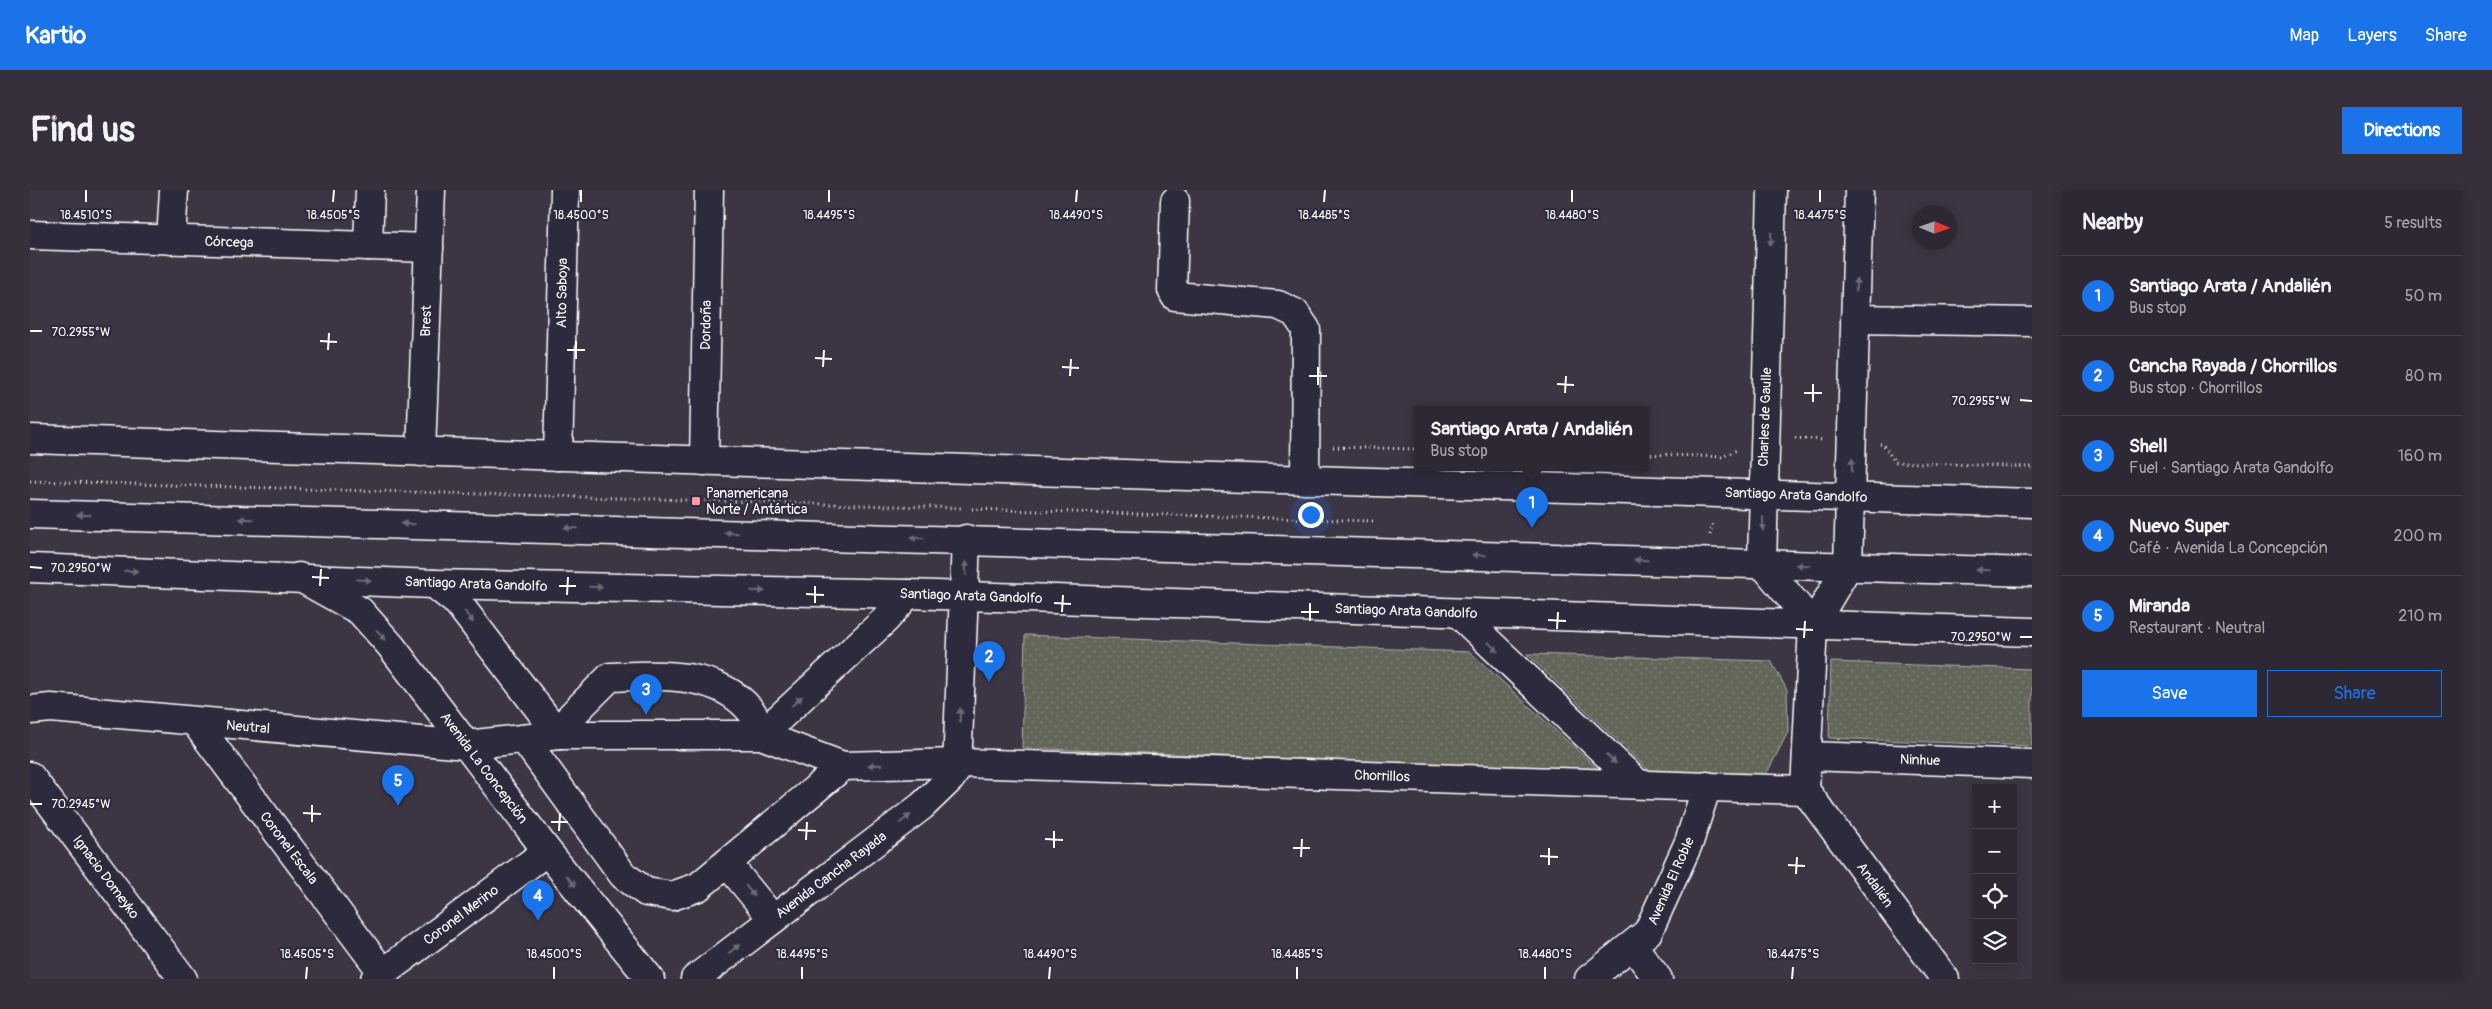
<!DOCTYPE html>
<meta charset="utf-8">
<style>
:root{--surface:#2d2833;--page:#35303b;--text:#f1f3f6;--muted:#a7a6ac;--line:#48444e;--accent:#1a73e8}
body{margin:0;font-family:Pangolin,sans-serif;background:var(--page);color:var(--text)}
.controls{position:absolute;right:15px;bottom:15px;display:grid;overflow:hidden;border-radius:0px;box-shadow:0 2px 12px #0003}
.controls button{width:45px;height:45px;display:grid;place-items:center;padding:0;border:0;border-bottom:1px solid var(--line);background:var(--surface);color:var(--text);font:25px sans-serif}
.compass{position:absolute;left:1882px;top:15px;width:45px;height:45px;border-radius:50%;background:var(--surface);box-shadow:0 2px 12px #0003;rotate:92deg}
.you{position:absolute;left:1280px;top:324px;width:18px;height:18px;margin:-12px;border:4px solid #fff;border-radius:50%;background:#1a73e8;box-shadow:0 0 0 8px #1a73e833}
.badge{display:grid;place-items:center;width:32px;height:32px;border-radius:50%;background:var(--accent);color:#fff;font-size:16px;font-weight:700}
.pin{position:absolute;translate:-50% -41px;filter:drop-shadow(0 1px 2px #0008)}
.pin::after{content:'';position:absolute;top:26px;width:18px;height:15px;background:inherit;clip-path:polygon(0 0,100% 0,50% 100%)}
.popup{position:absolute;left:1384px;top:216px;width:235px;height:65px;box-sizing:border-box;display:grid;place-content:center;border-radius:0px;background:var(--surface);filter:drop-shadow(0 1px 4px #0005);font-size:16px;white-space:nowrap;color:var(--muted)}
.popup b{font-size:19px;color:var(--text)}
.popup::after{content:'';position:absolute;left:50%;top:100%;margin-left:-10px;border:10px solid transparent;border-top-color:var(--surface)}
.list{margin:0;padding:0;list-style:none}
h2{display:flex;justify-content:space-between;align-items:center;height:65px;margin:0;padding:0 20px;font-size:21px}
h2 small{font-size:16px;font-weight:400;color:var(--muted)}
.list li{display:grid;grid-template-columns:32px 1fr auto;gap:15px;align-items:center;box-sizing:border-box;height:80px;padding:0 20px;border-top:1px solid var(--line)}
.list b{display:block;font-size:19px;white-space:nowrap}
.list p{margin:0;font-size:16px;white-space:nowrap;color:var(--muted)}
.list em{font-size:16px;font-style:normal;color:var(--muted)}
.actions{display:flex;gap:10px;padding:15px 20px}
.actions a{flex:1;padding:11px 0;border:1px solid var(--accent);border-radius:0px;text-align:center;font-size:18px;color:var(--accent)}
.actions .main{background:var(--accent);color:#fff}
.icon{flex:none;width:28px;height:28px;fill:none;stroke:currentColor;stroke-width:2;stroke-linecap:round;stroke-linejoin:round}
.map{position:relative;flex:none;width:2002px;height:789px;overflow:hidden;border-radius:0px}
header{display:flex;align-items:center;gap:30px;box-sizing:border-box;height:70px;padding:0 25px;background:var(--accent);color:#fff}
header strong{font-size:24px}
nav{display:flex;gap:28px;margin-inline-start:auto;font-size:18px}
.intro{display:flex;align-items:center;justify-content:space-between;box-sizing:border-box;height:120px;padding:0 30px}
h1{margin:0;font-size:35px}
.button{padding:12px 22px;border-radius:0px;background:var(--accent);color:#fff;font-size:18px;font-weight:700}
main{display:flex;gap:30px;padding:0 30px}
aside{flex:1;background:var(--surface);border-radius:0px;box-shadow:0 2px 12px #0003}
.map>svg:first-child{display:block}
.grass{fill:url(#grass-dots);stroke:#b0b2ac}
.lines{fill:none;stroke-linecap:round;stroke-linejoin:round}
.minor-casing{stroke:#fff;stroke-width:31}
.major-casing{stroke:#fff;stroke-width:31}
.path{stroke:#fff;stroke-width:3;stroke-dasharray:1 4;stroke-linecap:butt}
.minor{stroke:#2f2a3d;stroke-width:28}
.major{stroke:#2f2a3d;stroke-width:28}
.oneway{fill:#6d6a77}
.ticks{fill:none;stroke:#fff;stroke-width:2}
.poi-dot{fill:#ff9aa2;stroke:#2f2a3d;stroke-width:2}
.labels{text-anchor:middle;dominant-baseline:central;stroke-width:4.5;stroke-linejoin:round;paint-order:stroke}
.street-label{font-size:14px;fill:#fff;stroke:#2f2a3d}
.poi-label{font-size:14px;fill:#fff;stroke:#2f2a3d;text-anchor:start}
.ticks-label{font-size:12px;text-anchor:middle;fill:#fff;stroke:#2f2a3d;stroke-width:4.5;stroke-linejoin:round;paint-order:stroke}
</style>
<header>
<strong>Kartio</strong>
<nav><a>Map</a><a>Layers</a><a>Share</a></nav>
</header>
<div class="intro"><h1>Find us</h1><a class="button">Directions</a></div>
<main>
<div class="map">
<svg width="2002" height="789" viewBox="0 0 2002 789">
<defs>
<pattern id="grass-dots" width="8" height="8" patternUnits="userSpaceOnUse" patternTransform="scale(1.25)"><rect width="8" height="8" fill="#626658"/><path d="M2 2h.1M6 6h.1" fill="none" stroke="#7a7d71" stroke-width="1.8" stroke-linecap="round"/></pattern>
</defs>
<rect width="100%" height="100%" fill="#3c3544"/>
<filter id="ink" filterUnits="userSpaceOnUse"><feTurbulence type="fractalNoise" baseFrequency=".02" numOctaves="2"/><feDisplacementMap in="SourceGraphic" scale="10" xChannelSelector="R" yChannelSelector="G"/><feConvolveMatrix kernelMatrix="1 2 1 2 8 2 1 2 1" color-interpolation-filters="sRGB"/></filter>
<g filter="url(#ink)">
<g class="grass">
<path d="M995,445l445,17 130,119 -578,-23z"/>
<path d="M1497,464l244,7 16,29 1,42 -22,43 -117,-4z"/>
<path d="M1801,472l201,7v77l-203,-8z"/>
</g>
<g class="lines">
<g class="minor-casing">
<g id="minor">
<path d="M1742,0l-10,373 51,62"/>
<path d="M1145,11l-3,89 3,6 103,9 17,8 11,16 -1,151"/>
<path d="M0,45l399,13"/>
<path d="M141,50l3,-50"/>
<path d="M338,56l2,-56"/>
<path d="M1825,129l177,3"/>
<path d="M0,249l2002,64"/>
<path d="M391,262l10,-262"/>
<path d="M528,266l7,-266"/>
<path d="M674,271l5,-271"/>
<path d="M269,387l61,34 31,35 156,205 103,128"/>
<path d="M404,394l24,19 101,132"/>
<path d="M1428,423l179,170"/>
<path d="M0,520l21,-2 415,37 93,-10h202l82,31 116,-3 846,27"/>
<path d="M165,532l188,251"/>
<path d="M529,545l13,-20 38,-38c47,-2 107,-7 140,33 6,6 8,17 11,25"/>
<path d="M731,545l124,-115 23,-26"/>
<path d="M494,549l99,136 23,17 26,4 26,-9 145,-121"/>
<path d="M1777,566l225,8"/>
<path d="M0,586l153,203"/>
<path d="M1775,600l8,-165 35,-59 11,-376"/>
<path d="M1775,600l140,189"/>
<path d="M697,673l46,56"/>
<path d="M1603,756l25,33"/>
<path d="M345,789l172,-128"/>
<path d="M665,789l227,-173 29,-28 6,-9 9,-230"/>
<path d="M1559,789l59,-47 41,-90 18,-56"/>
</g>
</g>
<g class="major-casing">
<g id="major">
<path d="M0,324l2002,58"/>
<path d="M0,378l404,16 474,10 1124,38"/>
</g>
</g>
<g class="path">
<path d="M1765,248l29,2"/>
<path d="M1850,254h3l12,18 137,5"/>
<path d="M1303,257l85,2"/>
<path d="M1616,264l76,3 15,-7"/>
<path d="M0,291l933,27"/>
<path d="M942,319l401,12"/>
<path d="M1680,345l3,-13"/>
</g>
<use href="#minor" class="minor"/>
<use href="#major" class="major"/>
</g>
<defs><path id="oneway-solid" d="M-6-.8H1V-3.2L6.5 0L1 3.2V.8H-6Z" transform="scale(1.25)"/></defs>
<g class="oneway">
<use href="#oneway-solid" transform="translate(1741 49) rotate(92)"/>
<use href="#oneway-solid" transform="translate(1826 95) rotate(-88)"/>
<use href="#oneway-solid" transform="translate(1822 275) rotate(-89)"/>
<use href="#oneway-solid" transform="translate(54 325) rotate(-178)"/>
<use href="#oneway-solid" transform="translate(216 329) rotate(-178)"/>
<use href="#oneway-solid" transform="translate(378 334) rotate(-178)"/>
<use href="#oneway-solid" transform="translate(1733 334) rotate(91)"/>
<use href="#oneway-solid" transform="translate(541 338) rotate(-178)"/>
<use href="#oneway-solid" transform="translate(701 343) rotate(-179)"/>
<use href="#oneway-solid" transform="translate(887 348) rotate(-178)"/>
<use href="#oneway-solid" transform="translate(1449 365) rotate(-178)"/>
<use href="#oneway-solid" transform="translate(1611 370) rotate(-178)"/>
<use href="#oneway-solid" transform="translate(1773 375) rotate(-178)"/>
<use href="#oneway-solid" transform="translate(936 378) rotate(-90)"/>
<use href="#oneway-solid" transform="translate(1953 380) rotate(-178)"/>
<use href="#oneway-solid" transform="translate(101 381) rotate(2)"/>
<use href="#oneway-solid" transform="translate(334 390) rotate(3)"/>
<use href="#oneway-solid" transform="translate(566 397) rotate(1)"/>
<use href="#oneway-solid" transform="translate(728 401) rotate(1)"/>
<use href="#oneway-solid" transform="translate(439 427) rotate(53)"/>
<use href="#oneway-solid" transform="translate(351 445) rotate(48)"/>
<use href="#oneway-solid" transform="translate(1463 457) rotate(44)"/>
<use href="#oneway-solid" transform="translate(767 511) rotate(-43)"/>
<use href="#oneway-solid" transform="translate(930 525) rotate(-88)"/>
<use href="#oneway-solid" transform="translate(1581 569) rotate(43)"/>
<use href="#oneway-solid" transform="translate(845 575) rotate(178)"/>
<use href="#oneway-solid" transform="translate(875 629) rotate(-37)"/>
<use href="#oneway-solid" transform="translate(541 691) rotate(51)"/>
<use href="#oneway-solid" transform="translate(720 701) rotate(51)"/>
<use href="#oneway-solid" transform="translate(704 759) rotate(-38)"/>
</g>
</g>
<path class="ticks" d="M56,12v-12M303,12l1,-12M551,12v-12M799,12v-12M1046,12l1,-12M1294,12l1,-12M1542,12v-12M1790,12v-12M0,141h12M290,151l17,1M298,160l1,-17M537,160h18M785,168l17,1M546,169v-18M793,177l1,-17M1032,177l17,1M1040,186l1,-17M1279,186h18M1527,194l17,1M1288,195v-18M1535,203l1,-17M1774,203h18M1990,210l12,1M1783,212v-18M0,377l12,1M282,387l17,1M290,396l1,-17M529,396h17M776,404l18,1M537,405l1,-18M785,413v-17M1024,413l17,1M1032,422l1,-17M1271,422h18M1518,430l18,1M1280,431v-18M1527,439l1,-17M1766,439l17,1M1990,447h12M1774,448l1,-17M0,614h12M273,623l18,1M282,632v-17M521,632h17M768,640l18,1M529,641l1,-18M1015,649l18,1M776,650l1,-18M1024,658v-17M1263,658h17M1510,666l18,1M1271,667l1,-18M1519,675v-17M1758,675l17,1M1766,684l1,-17M276,789l1,-12M524,789v-12M772,789v-12M1019,789l1,-12M1267,789v-12M1515,789v-12M1762,789l1,-12"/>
<rect class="poi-dot" x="661" y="306" width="10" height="10" rx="2.5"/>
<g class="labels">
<g class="street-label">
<text transform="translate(199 52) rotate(2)">Córcega</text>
<text transform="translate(532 103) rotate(-89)">Alto Saboya</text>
<text transform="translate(396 131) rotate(-88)">Brest</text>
<text transform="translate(676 135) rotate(-89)">Dordoña</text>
<text transform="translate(1735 227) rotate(-88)">Charles de Gaulle</text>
<text transform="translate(1766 305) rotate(2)">Santiago Arata Gandolfo</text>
<text transform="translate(446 394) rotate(2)">Santiago Arata Gandolfo</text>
<text transform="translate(941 406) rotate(2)">Santiago Arata Gandolfo</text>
<text transform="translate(1376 421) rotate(2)">Santiago Arata Gandolfo</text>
<text transform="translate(218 537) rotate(5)">Neutral</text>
<text transform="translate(1890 570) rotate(2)">Ninhue</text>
<text transform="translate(454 578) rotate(53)">Avenida La Concepción</text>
<text transform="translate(1352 586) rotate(2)">Chorrillos</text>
<text transform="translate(259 658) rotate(53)">Coronel Escala</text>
<text transform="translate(801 685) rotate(-37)">Avenida Cancha Rayada</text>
<text transform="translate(76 687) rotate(53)">Ignacio Domeyko</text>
<text transform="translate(1641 691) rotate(-66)">Avenida El Roble</text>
<text transform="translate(1845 695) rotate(54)">Andalién</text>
<text transform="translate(431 725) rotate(-37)">Coronel Merino</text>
</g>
<g class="poi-label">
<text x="676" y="303">Panamericana<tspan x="676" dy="16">Norte / Antártica</tspan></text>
</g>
</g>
<g class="ticks-label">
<text x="56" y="29">18.4510°S</text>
<text x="303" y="29">18.4505°S</text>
<text x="551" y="29">18.4500°S</text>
<text x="799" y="29">18.4495°S</text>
<text x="1046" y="29">18.4490°S</text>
<text x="1294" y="29">18.4485°S</text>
<text x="1542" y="29">18.4480°S</text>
<text x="1790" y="29">18.4475°S</text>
<text x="51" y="146">70.2955°W</text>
<text x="1951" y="215">70.2955°W</text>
<text x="51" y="382">70.2950°W</text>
<text x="1951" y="451">70.2950°W</text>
<text x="51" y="618">70.2945°W</text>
<text x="277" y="768">18.4505°S</text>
<text x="524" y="768">18.4500°S</text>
<text x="772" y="768">18.4495°S</text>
<text x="1020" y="768">18.4490°S</text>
<text x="1267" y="768">18.4485°S</text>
<text x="1515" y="768">18.4480°S</text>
<text x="1763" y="768">18.4475°S</text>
</g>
</svg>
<div class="controls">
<button>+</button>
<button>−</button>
<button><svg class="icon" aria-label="locate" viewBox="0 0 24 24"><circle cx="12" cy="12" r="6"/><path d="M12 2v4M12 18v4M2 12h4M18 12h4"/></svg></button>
<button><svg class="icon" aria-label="layers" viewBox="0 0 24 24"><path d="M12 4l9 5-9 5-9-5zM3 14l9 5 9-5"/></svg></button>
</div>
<svg class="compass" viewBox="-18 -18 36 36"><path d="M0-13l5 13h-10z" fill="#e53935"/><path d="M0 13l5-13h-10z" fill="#a7a6ac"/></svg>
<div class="you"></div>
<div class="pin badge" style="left:1502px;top:338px">1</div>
<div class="popup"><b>Santiago Arata / Andalién</b>Bus stop</div>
<div class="pin badge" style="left:959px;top:492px">2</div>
<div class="pin badge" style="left:616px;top:525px">3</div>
<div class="pin badge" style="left:508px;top:731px">4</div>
<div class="pin badge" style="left:368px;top:616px">5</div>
</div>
<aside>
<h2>Nearby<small>5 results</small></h2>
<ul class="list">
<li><span class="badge">1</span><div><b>Santiago Arata / Andalién</b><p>Bus stop</p></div><em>50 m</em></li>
<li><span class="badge">2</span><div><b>Cancha Rayada / Chorrillos</b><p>Bus stop · Chorrillos</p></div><em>80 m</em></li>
<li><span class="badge">3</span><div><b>Shell</b><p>Fuel · Santiago Arata Gandolfo</p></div><em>160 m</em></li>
<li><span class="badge">4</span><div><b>Nuevo Super</b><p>Café · Avenida La Concepción</p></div><em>200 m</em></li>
<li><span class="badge">5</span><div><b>Miranda</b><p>Restaurant · Neutral</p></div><em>210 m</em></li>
</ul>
<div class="actions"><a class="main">Save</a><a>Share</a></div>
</aside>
</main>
